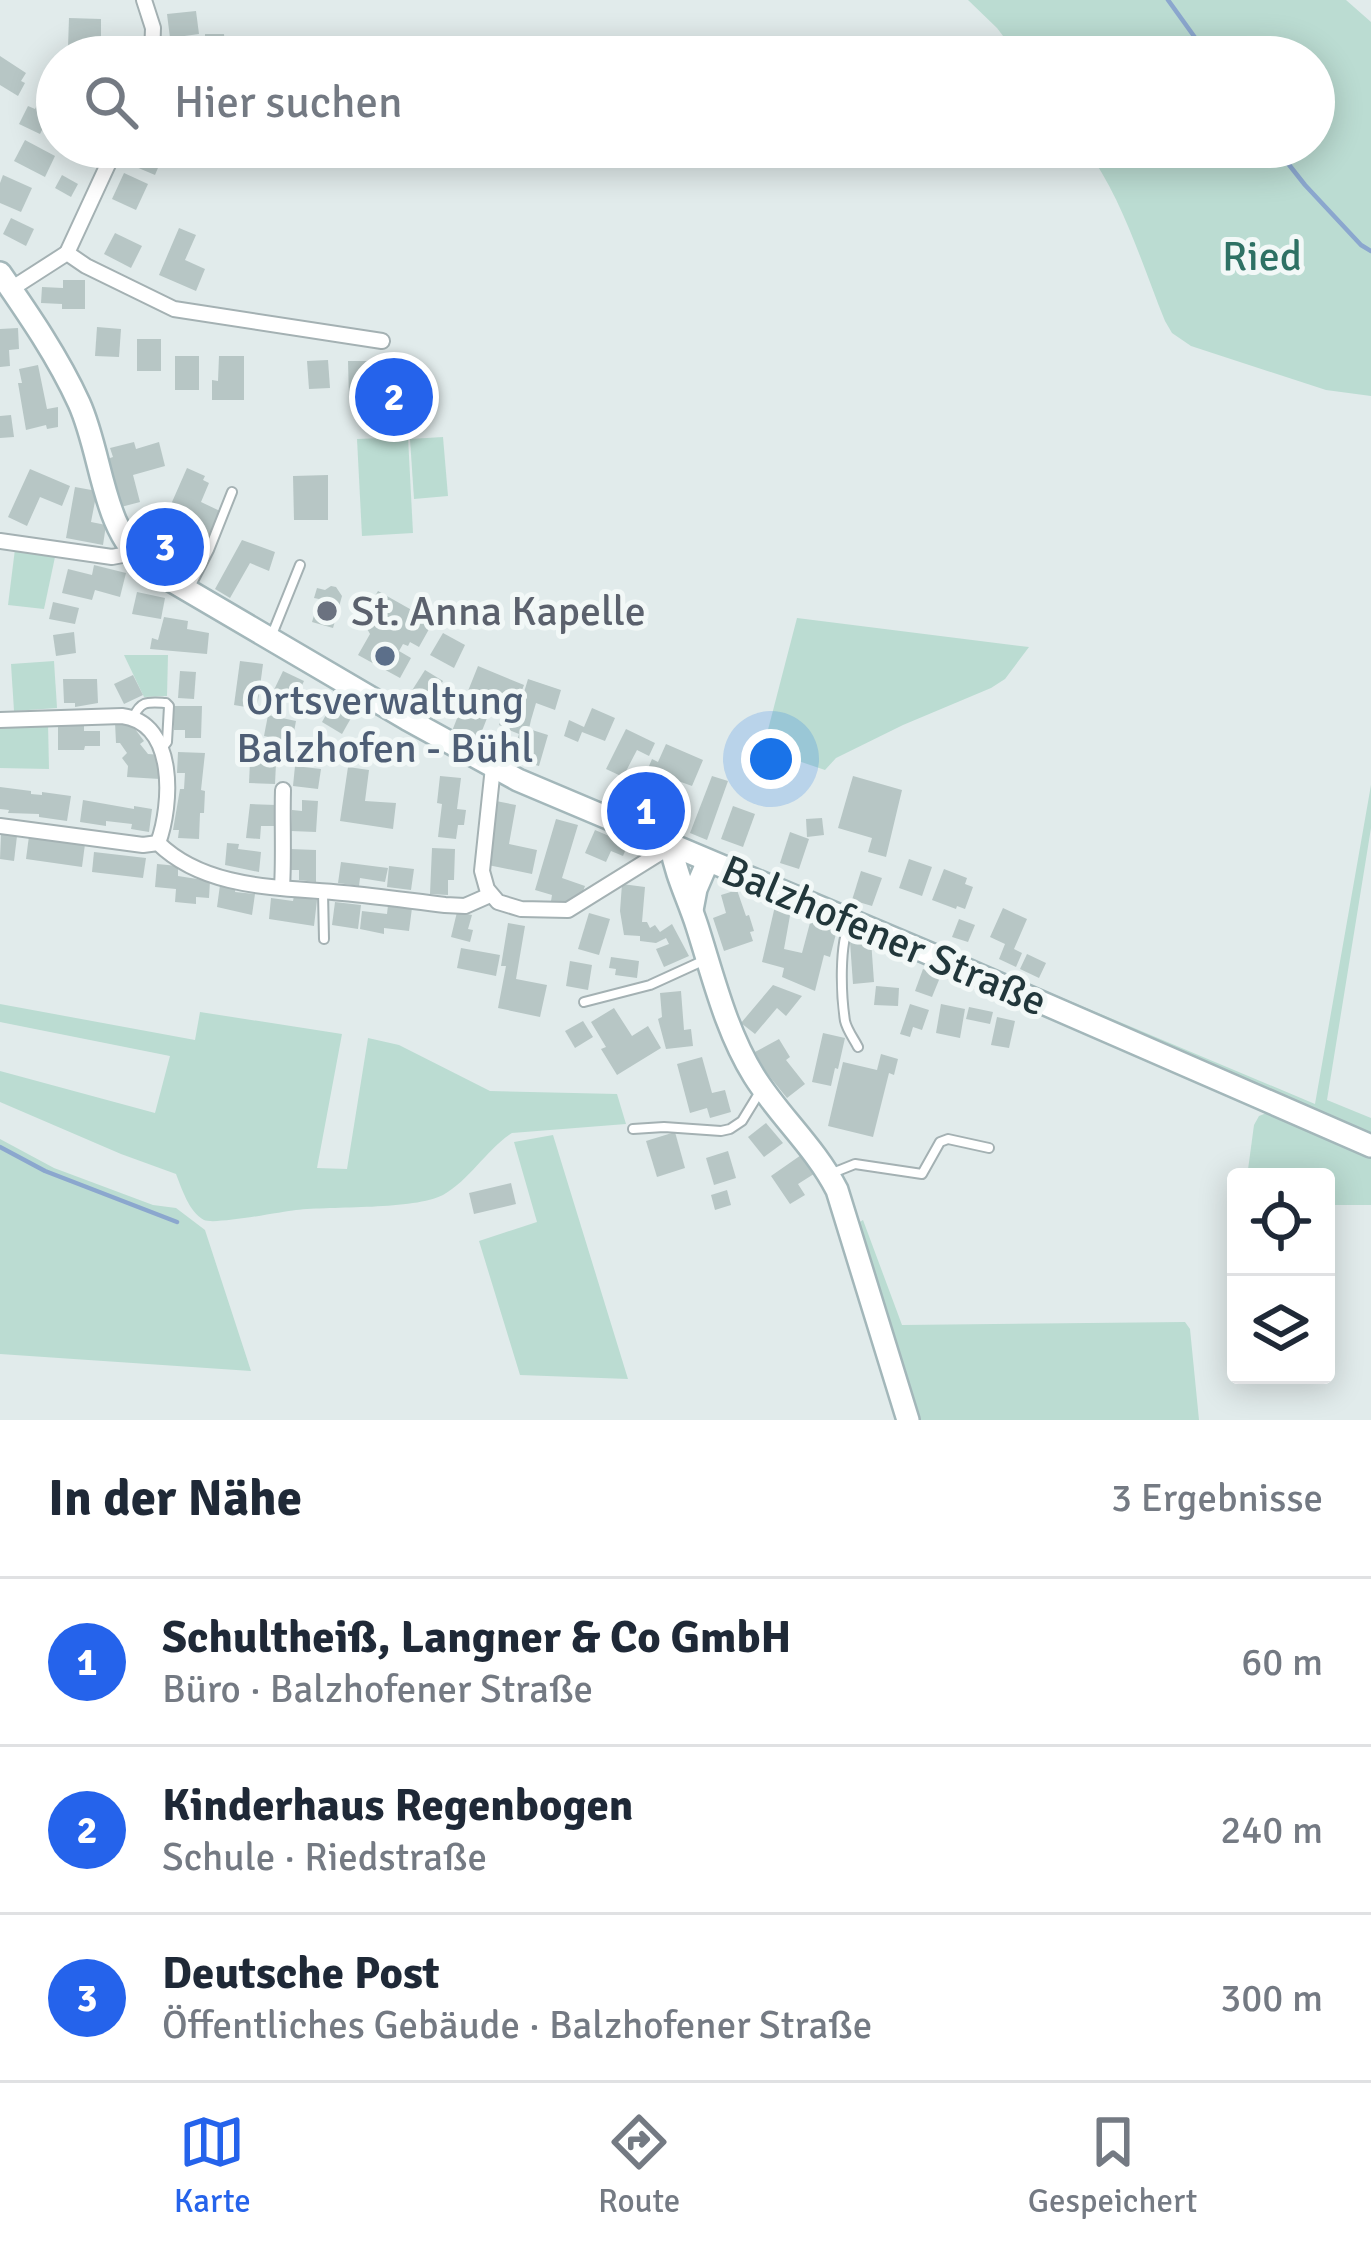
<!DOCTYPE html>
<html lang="de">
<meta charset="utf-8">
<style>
:root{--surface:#fff;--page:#f2f2f3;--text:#1f2937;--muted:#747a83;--line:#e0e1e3;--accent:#2563eb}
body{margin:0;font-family:Signika,sans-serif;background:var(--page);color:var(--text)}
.controls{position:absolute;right:36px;bottom:36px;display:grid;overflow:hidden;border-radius:12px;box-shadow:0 6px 30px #0003}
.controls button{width:108px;height:108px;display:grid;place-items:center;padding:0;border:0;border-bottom:3px solid var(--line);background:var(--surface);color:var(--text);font:60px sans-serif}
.you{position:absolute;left:771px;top:759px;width:42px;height:42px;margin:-30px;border:9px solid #fff;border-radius:50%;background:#1a73e8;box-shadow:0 0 0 18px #1a73e833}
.badge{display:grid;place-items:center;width:78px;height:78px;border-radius:50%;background:var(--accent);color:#fff;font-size:39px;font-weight:700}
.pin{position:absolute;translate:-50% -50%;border:6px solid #fff;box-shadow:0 3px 12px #0006}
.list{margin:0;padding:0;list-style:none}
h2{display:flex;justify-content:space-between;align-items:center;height:156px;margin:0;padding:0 48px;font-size:51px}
h2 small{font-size:39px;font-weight:400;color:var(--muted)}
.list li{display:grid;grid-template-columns:78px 1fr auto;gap:36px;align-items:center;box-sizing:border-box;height:168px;padding:0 48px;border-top:3px solid var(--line)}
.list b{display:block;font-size:45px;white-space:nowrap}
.list p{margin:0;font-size:39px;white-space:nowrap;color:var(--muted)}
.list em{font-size:39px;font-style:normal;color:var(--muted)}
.icon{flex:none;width:66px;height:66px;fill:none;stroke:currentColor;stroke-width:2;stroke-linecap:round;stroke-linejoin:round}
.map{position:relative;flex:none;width:1371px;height:1420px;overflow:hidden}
.search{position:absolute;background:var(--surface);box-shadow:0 6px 30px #0003;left:36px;right:36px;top:36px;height:132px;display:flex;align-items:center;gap:30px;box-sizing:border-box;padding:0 42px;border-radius:66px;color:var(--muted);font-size:45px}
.sheet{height:660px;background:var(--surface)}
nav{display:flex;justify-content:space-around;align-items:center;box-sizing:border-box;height:168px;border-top:3px solid var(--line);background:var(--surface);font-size:33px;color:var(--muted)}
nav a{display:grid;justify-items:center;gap:6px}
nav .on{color:var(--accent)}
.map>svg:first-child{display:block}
.green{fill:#bbdcd2}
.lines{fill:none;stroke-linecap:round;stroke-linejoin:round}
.stream{stroke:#8ba7ce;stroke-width:4.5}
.building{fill:#b7c6c5}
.lane-casing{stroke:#a4b1b3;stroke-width:12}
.street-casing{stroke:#a4b1b3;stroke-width:18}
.secondary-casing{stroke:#a3b7ba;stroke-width:26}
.lane{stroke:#fff;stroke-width:8}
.street{stroke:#fff;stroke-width:14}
.secondary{stroke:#fff;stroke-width:21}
.worship-dot{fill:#6b7280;stroke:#f2f8f7;stroke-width:4.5}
.service-dot{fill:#5c6f8a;stroke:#f2f8f7;stroke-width:4.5}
.labels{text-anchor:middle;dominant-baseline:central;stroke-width:10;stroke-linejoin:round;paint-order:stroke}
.park-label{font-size:42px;fill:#2e7164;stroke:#f2f8f7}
.worship-label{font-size:42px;fill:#5b616d;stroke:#f2f8f7;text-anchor:start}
.service-label{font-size:42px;fill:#4e5e75;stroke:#f2f8f7}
.street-label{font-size:42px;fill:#22373b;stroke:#f2f8f7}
</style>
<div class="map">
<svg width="1371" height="1420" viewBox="0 0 1371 1420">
<rect width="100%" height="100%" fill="#e1ebeb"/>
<g class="green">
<path d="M968,0h378l25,22v374l-45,-6 -135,-44 -19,-13 -7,-12c-24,-59 -42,-122 -80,-174h229v-90h-295l-22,-29z"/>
<path d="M408,437l5,96 -51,3 -5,-97z"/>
<path d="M443,437l5,59 -34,3 -4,-60z"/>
<path d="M15,549l40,8 -11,52 -36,-4z"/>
<path d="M797,618l232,29 -24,32 -14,9 -88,37 -67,33 -11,12 -62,-21z"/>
<path d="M124,655h44l-1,41 -23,1z"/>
<path d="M54,661l3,47 -43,3 -3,-47z"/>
<path d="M48,723l1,46 -49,-1v-44z"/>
<path d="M1371,785v43l-44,272 44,18v19l-327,-141 2,-5 269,113z"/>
<path d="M0,1004l195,36 5,-28 142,22 -25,134 30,1 21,-131 31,7 91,46 127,3 9,30 -114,9c-26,17 -42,47 -69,62 -29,15 -111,11 -147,15 -17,2 -81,15 -92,10 -15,-8 -22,-31 -28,-46l-55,-20 -121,-52v-31l155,42 15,-57 -170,-34z"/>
<path d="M1269,1112l102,36v57h-45v-28h-79l7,-52 5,-9z"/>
<path d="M553,1135l75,244 -108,-4 -41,-134 58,-19 -23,-80z"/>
<path d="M0,1139l54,29 99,37 23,3 29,22 46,141 -251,-17z"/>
<path d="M863,1220l39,105 283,-3 5,7 9,91h-281l-60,-197z"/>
</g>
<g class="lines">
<g class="stream">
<path d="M1168,0l41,57"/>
<path d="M1275,147l30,38 56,60 10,6"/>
<path d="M0,1147l45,24 132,51"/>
</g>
</g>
<g class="building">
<path d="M196,11l3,23 -29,4 -3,-24z"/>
<path d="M69,18l32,1v28h-33z"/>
<path d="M205,34h19l1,13h-20z"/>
<path d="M0,56l26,17 -5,8 4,2 -7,13 -18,-11z"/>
<path d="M40,99l17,8v27l-14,-6 -3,6 -21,-10 9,-18 7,3z"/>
<path d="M25,140l30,16 -10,21 -31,-16z"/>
<path d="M123,147l39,2 -6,12 4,2 -5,12 -26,-11 5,-12z"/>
<path d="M124,173l24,11 -12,26 -24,-11z"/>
<path d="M3,175l29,13 -11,24 -21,-9v-20z"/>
<path d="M62,175l16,9 -7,13 -16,-9z"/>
<path d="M11,218l23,11 -8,17 -23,-12z"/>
<path d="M179,228l17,7 -11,25 20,9 -9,22 -37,-16z"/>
<path d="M115,233l27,13 -11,22 -27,-14z"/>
<path d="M63,280h22v29h-23v-5l-21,-1 1,-16 21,1z"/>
<path d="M97,327l24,2 -2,28 -24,-1z"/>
<path d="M18,328l1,21 -10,1 1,16 -10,1v-38z"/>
<rect x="137" y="339" width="24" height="32"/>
<rect x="175" y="356" width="24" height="34"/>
<path d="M219,356h25v44h-32v-20l6,1z"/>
<path d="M328,360l2,28 -21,1 -2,-28z"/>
<path d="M348,361h23l1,8 20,-1 1,30h-6v21h-21v-8l-12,1v-14h-5z"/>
<path d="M38,365l9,44 11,-2v20l-11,2 -1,-4 -20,5 -8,-47h4l-3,-14z"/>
<path d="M11,415l3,22 -14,1v-22z"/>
<path d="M134,442l2,7 23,-7 6,24 -32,9 7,27 -19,5 -14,-48 6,-2 -3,-9z"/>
<path d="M187,468l18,8 -2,4 6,3 -8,19 19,9 -14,31 -21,-10 -14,30 -21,-10z"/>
<path d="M30,469l40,17 -8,20 -22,-9 -13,29 -19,-9z"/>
<path d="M328,475v45h-34l-1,-44z"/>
<path d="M75,487l22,4 -6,31 15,3 -3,20 -37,-7z"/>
<path d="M242,540l33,12 -6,19 -19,-8 -20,35 -15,-9z"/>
<path d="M94,565l32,8 -6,24 -25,-7 -3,10 -30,-7 6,-24 24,6z"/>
<path d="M331,586l5,1 6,9 -9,32 -21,-6 7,-23 -5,-1 3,-10 8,2z"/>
<path d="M378,591l55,31 -14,25 -9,-5 -2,4 -5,-2 -4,7 12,7 -11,20 -42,-23 12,-21 -5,-9 1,-13z"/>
<path d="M137,592l28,6 -4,21 -29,-5z"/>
<path d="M53,602l26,6 -4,16 -26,-5z"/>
<path d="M164,617l24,4 -1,8 22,4 -2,21 -57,-5 2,-11 6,2z"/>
<path d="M74,632l2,21 -20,3 -3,-21z"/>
<path d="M443,633l22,12 -11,23 -24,-13z"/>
<path d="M240,661l23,3 -6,45 -23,-4z"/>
<path d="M478,666l46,19 -5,13 3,1 6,-20 33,11 -6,20 -19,-7 -5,17 -2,9 19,6 -9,31 -27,-8 7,-24 -10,-4 9,-27 -11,25 -8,-3 7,-17 -13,-5 -15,38 -26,-10z"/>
<path d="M425,670l18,11 -14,23 -18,-12z"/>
<path d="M180,671l16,1 -2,27 -16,-1z"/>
<path d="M283,671l21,10 -10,21 -21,-10z"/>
<path d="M133,675l10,20 -19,9 -10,-20z"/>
<path d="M63,679h34l1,24 -23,4v-4h-11z"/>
<path d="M449,691l15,5 -8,21 -14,-6z"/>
<path d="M335,699l20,12 -13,23 -20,-12z"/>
<path d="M174,706h28l-1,32h-16v-8h-11z"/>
<path d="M592,708l23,10 -10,23 -23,-9 -4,10 -14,-6 5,-16 15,7z"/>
<path d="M268,715l28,6 -4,21 -28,-6z"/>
<path d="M129,721l15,20 -4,3 8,10 14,1 -2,24 -33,-2 1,-11 -6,-8 5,-5 -7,-10h-4l-1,-21z"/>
<path d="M58,725l26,1v5h16v15h-15l-1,4h-26z"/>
<path d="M626,729l29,14 -6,13 -12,-6 -14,27 -17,-8z"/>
<path d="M666,744l37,16 -11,26 -22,-8 -17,50 -26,-10 25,-59 6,3z"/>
<path d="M178,752l27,1 -4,37 4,1 -1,22h-4l-1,26 -21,-1 1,-8h-6l7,-41h4l1,-16h-8z"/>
<path d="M250,762l26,1 -1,21 -26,-1z"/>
<path d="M295,766l26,3 -3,20 -25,-3z"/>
<path d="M348,767l21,3 -4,31 31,2 -3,26 -53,-8z"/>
<path d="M440,776l21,2 -4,31 9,1 -2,15h-6l-2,14 -18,-2 4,-33 -5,-1z"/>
<path d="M712,776l16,5 -21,59 -17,-7z"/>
<path d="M853,776l49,14 -16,67 -18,-5 4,-14 -34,-10z"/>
<path d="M0,787l31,4v3l11,1v-3l29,4 -4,25 -28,-4v-3l-31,-1 1,-3 -9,-1z"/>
<path d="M83,800l51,9v-3l18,3 -3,23 -18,-3 1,-5 -26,-3v5l-26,-4z"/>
<path d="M302,800l16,1 -2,31 -25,-1 1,-21 10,1z"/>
<path d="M496,801l20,4 -7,39 28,6 -5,24 -44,-9z"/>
<path d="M250,804l26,1v21h-15l-1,13 -14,-1z"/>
<path d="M733,806l22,8 -12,33 -22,-8z"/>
<path d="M822,818l2,17 -17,2 -1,-18z"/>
<path d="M556,819l22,6 -16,53 23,8 -4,11 -13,6 -17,-2 1,-6 -17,-5z"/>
<path d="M595,830l33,14 -5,12 -12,-5 -5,11 -21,-9z"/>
<path d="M790,832l19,7 -10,30 -19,-6z"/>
<path d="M1,834l16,2 -3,25 -14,-2z"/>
<path d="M29,836l56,8 -3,23 -56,-8z"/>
<path d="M227,843l12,1 -1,5 23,3 -2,20 -34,-7z"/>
<path d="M432,848l23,1 -1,31h-6v15l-18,-1z"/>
<path d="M290,849l26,1v32l-17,-2v-10h-10z"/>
<path d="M94,852l52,6 -3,20 -51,-6z"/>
<path d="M909,859l23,8 -10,29 -23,-8z"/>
<path d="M341,862l47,6 -3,14 -25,-4 -1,8 -21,-3z"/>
<path d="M157,864l21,2v10l32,5 -1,17 -13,-1v7l-21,-2 1,-13 -21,-2z"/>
<path d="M389,866l25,3 -3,21 -24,-3z"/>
<path d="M944,869l23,9 -2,6 8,3 -8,22 -8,-3 -1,3 -24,-9z"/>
<path d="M861,871l21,7 -10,28 -20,-6z"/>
<path d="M622,884l23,3 -3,35h5l3,6 5,-3 5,7 12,-8 17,32 -25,11 -8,-18 13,-5 -3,-6 -10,5 -16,-2v-5l-16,-1 -4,-24z"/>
<path d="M220,885l16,2 -1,5 20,2 -3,21 -35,-8z"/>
<path d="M737,890l9,26 3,-1 5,16 -4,1 3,9 -29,10 -11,-33 13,-5 -5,-18z"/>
<path d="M294,896l23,4 -3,26 -45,-7 2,-21 22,3z"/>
<path d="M335,902l26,3 -3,24 -26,-4z"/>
<path d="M388,905l24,3 -3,23 -25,-3v6l-24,-5 2,-18 25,3z"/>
<path d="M775,906l16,4 -7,39 18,4 9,-34 27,7 -8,31 -6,-2 -9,36 -33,-14 2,-9 -22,-6z"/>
<path d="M1003,908l24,11 -13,30 8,4 -6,14 -17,-8 6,-15 -15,-7z"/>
<path d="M457,912l15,3 -4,14 5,1 -3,12 -19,-5z"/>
<path d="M589,913l21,6 -11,36 -21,-6z"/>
<path d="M959,919l16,6 -7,17 -16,-5z"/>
<path d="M508,923l17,3 -9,53 31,6 -7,32 -42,-9 8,-42h-5z"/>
<path d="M871,940l3,42 -21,2 -3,-42z"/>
<path d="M461,948l39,7 -4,21 -39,-8z"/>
<path d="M1027,954l19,9 -7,15 -19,-9z"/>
<path d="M611,957l28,4 -2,17 -22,-3 1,-6 -7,-1z"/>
<path d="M570,961l22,4 -4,25 -22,-4z"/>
<path d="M923,969l18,6 -9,22 -17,-6z"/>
<path d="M773,985l29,11 -16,20 -9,-8 -22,26 -14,-11z"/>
<path d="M876,986l23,2 -1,18 -24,-1z"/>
<path d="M681,991l3,39 7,-1 2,17 -27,3 -8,-30 4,-2 -2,-24z"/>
<path d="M910,1004l19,6 -7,20 -9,-3 -3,10 -10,-3z"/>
<path d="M941,1004l24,5 -5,29 -24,-5z"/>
<path d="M969,1007l24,5 -3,12 -24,-5z"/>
<path d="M614,1008l18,28 16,-10 13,22 -44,27 -16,-26 5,-2 -15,-25z"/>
<path d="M997,1017l18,4 -6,27 -18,-3z"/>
<path d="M583,1021l10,16 -18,11 -10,-17z"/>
<path d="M823,1033l22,5 -7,31 -3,-1 -4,18 -19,-4z"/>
<path d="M779,1039l11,18 -4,3 19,24 -18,14 -22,-27 -10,-19z"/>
<path d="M881,1054l17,5 -4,16 -5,-2 -16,64 -45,-11 15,-64 34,8z"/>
<path d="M702,1057l10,36 13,-3 6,22 -21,6 -3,-10 -17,5 -13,-49z"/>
<path d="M766,1123l17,20 -19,14 -16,-20z"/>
<path d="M675,1132l10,36 -28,9 -11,-36z"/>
<path d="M728,1151l8,27 -22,7 -8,-27z"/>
<path d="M804,1153l13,19 -19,12 7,11 -15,9 -19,-28z"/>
<path d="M511,1183l5,21 -42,10 -5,-21z"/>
<path d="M727,1190l4,15 -16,5 -4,-15z"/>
</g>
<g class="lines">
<g class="lane-casing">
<g id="lane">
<path d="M189,589l20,-39 23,-58"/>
<path d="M271,637l29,-72"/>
<path d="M133,718c8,-18 15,-16 33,-15l3,3 -2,36 -4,5"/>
<path d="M323,893l1,46"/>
<path d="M850,922c-11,22 -9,73 -5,99 2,9 9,18 13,26"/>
<path d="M584,1002l66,-17 57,-26"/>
<path d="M633,1129l31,-2 57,4 9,-2 12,-8 19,-31"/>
<path d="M830,1174l25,-10 67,10 18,-32 8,-3 41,9"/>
</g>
</g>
<g class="street-casing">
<g id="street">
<path d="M144,0l9,28 -1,29"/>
<path d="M67,253l49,-106"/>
<path d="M11,289l56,-36 19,13 88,43 208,32"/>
<path d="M0,541l112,16 21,-4"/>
<path d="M0,720l122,-4c55,7 50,89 36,127"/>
<path d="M493,767l-11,104 5,18 11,13 23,7 47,1 103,-64"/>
<path d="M0,826l143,19 15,-2c48,47 123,44 185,50 34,3 68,8 102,12l20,1 25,-11"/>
<path d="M282,888c2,-33 0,-64 1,-98"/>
</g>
</g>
<g class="secondary-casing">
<g id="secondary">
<path d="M0,273c29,42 58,84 79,130 24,53 22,125 69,164l259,152 111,61 410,173 443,193"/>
<path d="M671,846c5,30 17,52 26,80 16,50 29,105 57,150 25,40 61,71 83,114l71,230"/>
<path d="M692,910l4,-21 12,-28"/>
</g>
</g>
<use href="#lane" class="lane"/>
<use href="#street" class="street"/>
<use href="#secondary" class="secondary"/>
</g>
<circle class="worship-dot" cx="327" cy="611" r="12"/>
<circle class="service-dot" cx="385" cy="656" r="12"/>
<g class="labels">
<g class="park-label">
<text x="1262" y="256">Ried</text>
</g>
<g class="worship-label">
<text x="351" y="611">St. Anna Kapelle</text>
</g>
<g class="service-label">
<text x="385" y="700">Ortsverwaltung<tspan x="385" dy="48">Balzhofen - Bühl</tspan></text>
</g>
<g class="street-label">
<text transform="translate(884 936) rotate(23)">Balzhofener Straße</text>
</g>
</g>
</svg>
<div class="controls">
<button><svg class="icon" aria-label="locate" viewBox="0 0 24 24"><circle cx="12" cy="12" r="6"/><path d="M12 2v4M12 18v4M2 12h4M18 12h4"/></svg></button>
<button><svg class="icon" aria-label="layers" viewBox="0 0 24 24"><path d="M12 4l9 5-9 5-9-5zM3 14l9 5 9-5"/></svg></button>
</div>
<div class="you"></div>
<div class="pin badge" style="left:646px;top:811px">1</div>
<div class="pin badge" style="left:394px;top:397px">2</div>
<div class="pin badge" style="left:165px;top:547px">3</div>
<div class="search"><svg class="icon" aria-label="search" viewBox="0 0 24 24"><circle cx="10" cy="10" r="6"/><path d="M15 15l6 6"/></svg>Hier suchen</div>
</div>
<section class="sheet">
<h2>In der Nähe<small>3 Ergebnisse</small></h2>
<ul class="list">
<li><span class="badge">1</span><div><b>Schultheiß, Langner &amp; Co GmbH</b><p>Büro · Balzhofener Straße</p></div><em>60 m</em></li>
<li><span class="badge">2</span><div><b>Kinderhaus Regenbogen</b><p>Schule · Riedstraße</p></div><em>240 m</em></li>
<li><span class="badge">3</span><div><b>Deutsche Post</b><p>Öffentliches Gebäude · Balzhofener Straße</p></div><em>300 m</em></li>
</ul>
</section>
<nav>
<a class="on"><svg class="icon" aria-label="map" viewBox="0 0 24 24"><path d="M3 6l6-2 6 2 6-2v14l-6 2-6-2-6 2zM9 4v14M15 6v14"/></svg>Karte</a>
<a><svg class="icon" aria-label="directions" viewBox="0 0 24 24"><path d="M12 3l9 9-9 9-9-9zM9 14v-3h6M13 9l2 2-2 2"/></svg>Route</a>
<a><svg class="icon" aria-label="saved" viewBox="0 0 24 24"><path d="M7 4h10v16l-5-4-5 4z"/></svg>Gespeichert</a>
</nav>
